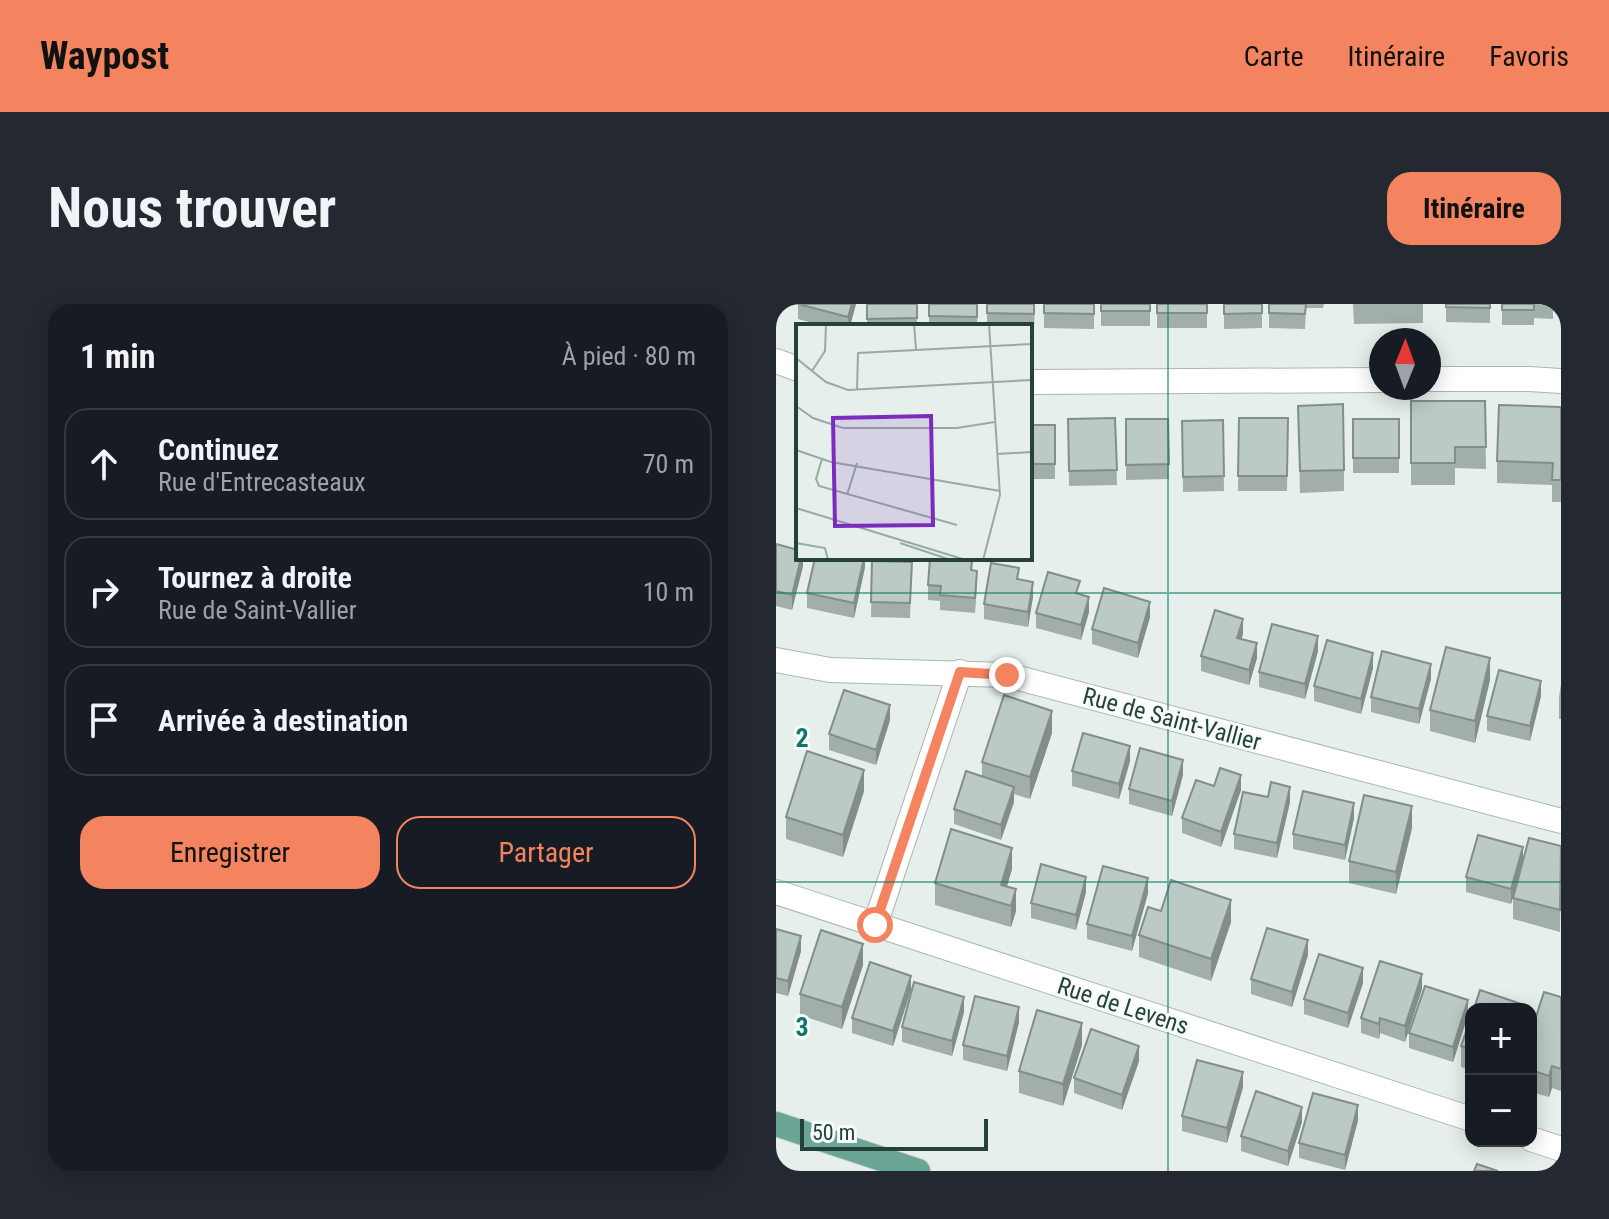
<!DOCTYPE html>
<html lang="fr">
<meta charset="utf-8">
<style>
:root{--surface:#171b24;--page:#242831;--text:#f1f3f6;--muted:#9ea1a6;--line:#363941;--accent:#f4845f}
body{margin:0;font-family:"Roboto Condensed",sans-serif;background:var(--page);color:var(--text)}
.controls{position:absolute;right:24px;bottom:24px;display:grid;overflow:hidden;border-radius:16px;box-shadow:0 4px 20px #0003}
.controls button{width:72px;height:72px;display:grid;place-items:center;padding:0;border:0;border-bottom:2px solid var(--line);background:var(--surface);color:var(--text);font:40px sans-serif}
.compass{position:absolute;left:593px;top:24px;width:72px;height:72px;border-radius:50%;background:var(--surface);box-shadow:0 4px 20px #0003;rotate:1deg}
.scale{position:absolute;left:24px;bottom:20px;width:188px;box-sizing:border-box;padding-left:8px;border:4px solid #24423a;border-top:0;font-size:22px;line-height:28px;white-space:nowrap;color:#24423a;-webkit-text-stroke:6px #f7fbf9;paint-order:stroke}
.stop{position:absolute;width:24px;height:24px;margin:-18px;border:6px solid #f4845f;border-radius:50%;background:#fff}
.stop.end{background:#f4845f;border-color:#fff;box-shadow:0 2px 8px #0008}
.list{margin:0;padding:0;list-style:none}
h2{display:flex;justify-content:space-between;align-items:center;height:104px;margin:0;padding:0 32px;font-size:34px}
h2 small{font-size:26px;font-weight:400;color:var(--muted)}
.list li{display:grid;grid-template-columns:52px 1fr auto;gap:24px;align-items:center;box-sizing:border-box;height:112px;margin:0 16px 16px;padding:0 16px;border:2px solid var(--line);border-radius:24px}
.list b{display:block;font-size:30px;white-space:nowrap}
.list p{margin:0;font-size:26px;white-space:nowrap;color:var(--muted)}
.list em{font-size:26px;font-style:normal;color:var(--muted)}
.actions{display:flex;gap:16px;padding:24px 32px}
.actions a{flex:1;padding:18px 0;border:2px solid var(--accent);border-radius:24px;text-align:center;font-size:28px;color:var(--accent)}
.actions .main{background:var(--accent);color:#111}
.icon{flex:none;width:44px;height:44px;fill:none;stroke:currentColor;stroke-width:2;stroke-linecap:round;stroke-linejoin:round}
.map{position:relative;flex:none;width:785px;height:867px;overflow:hidden;border-radius:24px}
header{display:flex;align-items:center;gap:48px;box-sizing:border-box;height:112px;padding:0 40px;background:var(--accent);color:#111}
header strong{font-size:38px}
nav{display:flex;gap:44px;margin-inline-start:auto;font-size:28px}
.intro{display:flex;align-items:center;justify-content:space-between;box-sizing:border-box;height:192px;padding:0 48px}
h1{margin:0;font-size:56px}
.button{padding:20px 36px;border-radius:24px;background:var(--accent);color:#111;font-size:28px;font-weight:700}
main{display:flex;gap:48px;padding:0 48px}
aside{flex:1;background:var(--surface);border-radius:24px;box-shadow:0 4px 20px #0003}
.map>svg:first-child{display:block}
.lines{fill:none;stroke-linecap:round;stroke-linejoin:round}
.minor-casing{stroke:#a8b8b2;stroke-width:26}
.major-casing{stroke:#c2cac8;stroke-width:26}
.minor{stroke:#fff;stroke-width:24}
.major{stroke:#6aa596;stroke-width:24}
.wall{fill:#a1aea9}
.shaded-wall{fill:#838d89}
.building{fill:#bbcac4;stroke:#838d89;stroke-width:2}
.route{stroke:#f4845f;stroke-width:10}
.grid{fill:none;stroke:#0f766e;stroke-width:2;stroke-opacity:0.55}
.labels{text-anchor:middle;dominant-baseline:central;stroke-width:6;stroke-linejoin:round;paint-order:stroke}
.street-label{font-size:24px;fill:#24423a;stroke:#f7fbf9}
.inset-road{fill:none;stroke:#98aaa4;stroke-width:2}
.view{fill:#7b2cbf;fill-opacity:0.15;stroke:#7b2cbf;stroke-width:4}
.inset-edge{fill:none;stroke:#24423a;stroke-width:4}
.grid-label{font-size:26px;text-anchor:middle;font-weight:bold;fill:#0f766e;stroke:#f7fbf9;stroke-width:6;stroke-linejoin:round;paint-order:stroke}
</style>
<header>
<strong>Waypost</strong>
<nav><a>Carte</a><a>Itinéraire</a><a>Favoris</a></nav>
</header>
<div class="intro"><h1>Nous trouver</h1><a class="button">Itinéraire</a></div>
<main>
<aside>
<h2>1 min<small>À pied · 80 m</small></h2>
<ul class="list">
<li><svg class="icon" aria-label="ahead" viewBox="0 0 24 24"><path d="M12 20V5M6 11l6-6 6 6"/></svg><div><b>Continuez</b><p>Rue d'Entrecasteaux</p></div><em>70 m</em></li>
<li><svg class="icon" aria-label="right" viewBox="0 0 24 24"><path d="M7 20v-9h11M14 6l5 5-5 5"/></svg><div><b>Tournez à droite</b><p>Rue de Saint-Vallier</p></div><em>10 m</em></li>
<li><svg class="icon" aria-label="arrive" viewBox="0 0 24 24"><path d="M6 21V4h12l-3 4 3 4H6"/></svg><div><b>Arrivée à destination</b></div></li>
</ul>
<div class="actions"><a class="main">Enregistrer</a><a>Partager</a></div>
</aside>
<div class="map">
<svg width="785" height="867" viewBox="0 0 785 867">
<rect width="100%" height="100%" fill="#e6efeb"/>
<g class="lines">
<g class="minor-casing">
<g id="minor">
<path d="M0,57l22,8"/>
<path d="M653,75h100l32,2"/>
<path d="M254,78l351,-2"/>
<path d="M0,356l54,10 177,5 554,146"/>
<path d="M0,588l695,227"/>
<path d="M99,621l85,-253"/>
<path d="M755,835l30,10"/>
</g>
</g>
<g class="major-casing">
<path id="major" d="M0,820l142,47"/>
</g>
<use href="#minor" class="minor"/>
<use href="#major" class="major"/>
</g>
<g class="wall">
<path d="M0,0h10l-3,8 -7,-2z"/>
<path d="M22,0h58l-6,22h-26l-26,-7z"/>
<rect x="91" y="0" width="50" height="22"/>
<path d="M153,0h49l-1,22h-48z"/>
<path d="M211,0h48l-1,25h-4v-3h-43z"/>
<path d="M268,0h50v25l-50,-1z"/>
<rect x="325" y="0" width="49" height="22"/>
<rect x="381" y="0" width="50" height="24"/>
<path d="M448,0h38v24l-38,1z"/>
<path d="M493,0h55l-1,4h-17l-1,21 -36,-1z"/>
<path d="M577,0h70v19l-69,1z"/>
<path d="M670,0h44v19l-44,-1z"/>
<path d="M726,0h51v15l-19,-1v7h-32z"/>
<path d="M635,97h74l1,68 -31,-1v17h-44z"/>
<path d="M522,102l46,64v21l-44,2z"/>
<path d="M785,103v95h-9v-17l-55,-2v-22z"/>
<path d="M339,114l2,67 -48,1 -1,-67z"/>
<path d="M463,114h49l-1,73h-49z"/>
<path d="M350,115h42l1,60 -43,1z"/>
<rect x="577" y="115" width="46" height="54"/>
<path d="M447,116l1,71 -41,1 -1,-71z"/>
<rect x="254" y="121" width="25" height="54"/>
<path d="M0,240l27,14v8l-11,44 -16,-4z"/>
<path d="M89,254v9l-11,51 -47,-10v-15z"/>
<path d="M197,254l-1,13 5,15 -2,27 -35,-3v-9l-12,-1v-15z"/>
<path d="M96,257l40,1 -2,56 -39,-1z"/>
<path d="M243,276l14,17 -5,30 -44,-8v-15z"/>
<path d="M304,290l9,18 -8,28 -45,-12v-15z"/>
<path d="M374,313l-12,41 -46,-14v-15z"/>
<path d="M467,330l-2,5 16,19 -8,27 -48,-14v-15z"/>
<path d="M542,347l-13,48 -46,-12v-15z"/>
<path d="M597,364l-12,46 -47,-13v-15z"/>
<path d="M655,375l-12,45 -48,-12v-15z"/>
<path d="M714,376l-15,63 -45,-12v-21z"/>
<path d="M785,380v35h-2v-22z"/>
<path d="M765,392l-11,45 -43,-10v-15z"/>
<path d="M114,416l-14,45 -47,-15v-16z"/>
<path d="M276,429l-22,66 -16,-5v8l-13,38 -47,-16v-15l28,-32v-15z"/>
<path d="M354,457l-11,38 -47,-13v-15z"/>
<path d="M407,471l-11,41 -43,-12v-15z"/>
<path d="M438,482l27,4 -20,57 -39,-14v-15z"/>
<path d="M88,487l-21,66 -57,-18v-22z"/>
<path d="M514,498l-13,56 -43,-9v-15z"/>
<path d="M578,514l-9,42 -52,-11v-15z"/>
<path d="M636,524l-16,66 -47,-11v-22z"/>
<path d="M785,542l-1,86 -47,-13v-21z"/>
<path d="M747,558l-12,42 -45,-12v-15z"/>
<path d="M236,565l-5,17 9,25 -5,16 -76,-22v-22z"/>
<path d="M310,588l-10,38 -45,-12v-15z"/>
<path d="M372,589l-16,58 -45,-12v-15z"/>
<path d="M385,607l70,11 -20,59 -72,-24v-22z"/>
<path d="M0,625l25,22 -13,45 -12,-3z"/>
<path d="M532,651l-16,52 -41,-13v-15z"/>
<path d="M87,661l-21,64 -42,-14v-21z"/>
<path d="M587,679l-15,45 -44,-14v-15z"/>
<path d="M646,685l-17,53 -25,-9 -1,6 -18,-6v-15z"/>
<path d="M135,686l-18,56 -41,-13v-15z"/>
<path d="M785,693v94l-9,-3 -3,9 -18,-5v-60z"/>
<path d="M188,708l-12,44 -50,-14v-15z"/>
<path d="M692,711l-15,47 -44,-14v-15z"/>
<path d="M695,714v53l-10,-4v-21z"/>
<path d="M243,718l-12,49 -44,-11v-15z"/>
<path d="M306,741l-19,61 -44,-13v-22z"/>
<path d="M363,757l-17,49 -48,-17v-15z"/>
<path d="M467,783l-16,56 -45,-12v-15z"/>
<path d="M582,816l-13,50 -46,-12v-15z"/>
<path d="M526,818l-14,44 -47,-15v-15z"/>
</g>
<g class="shaded-wall">
<path d="M76,0h4l-6,22h-2v-9z"/>
<path d="M25,254h2v8l-11,44v-15z"/>
<path d="M88,254h1v9l-11,51v-15z"/>
<path d="M257,278v15l-5,30v-15z"/>
<path d="M313,293v15l-8,28v-15z"/>
<path d="M374,298v15l-12,41v-15z"/>
<path d="M467,315v15l-6,19v-15z"/>
<path d="M542,332v15l-13,48v-15z"/>
<path d="M481,339v15l-8,27v-15z"/>
<path d="M597,349v15l-12,46v-15z"/>
<path d="M714,354v22l-15,63v-22z"/>
<path d="M655,360v15l-12,45v-15z"/>
<path d="M765,377v15l-11,45v-15z"/>
<path d="M114,401v15l-14,45v-15z"/>
<path d="M276,407v22l-22,66v-22z"/>
<path d="M354,442v15l-11,38v-15z"/>
<path d="M407,456v15l-11,41v-15z"/>
<path d="M88,466v21l-21,66v-22z"/>
<path d="M465,471v15l-20,57v-15z"/>
<path d="M238,483v15l-13,38v-15z"/>
<path d="M514,483v15l-13,56v-15z"/>
<path d="M578,499v15l-9,42v-15z"/>
<path d="M636,502v22l-16,66v-22z"/>
<path d="M747,543v15l-12,42v-15z"/>
<path d="M236,544v21l-10,34 -1,-18z"/>
<path d="M310,573v15l-10,38v-15z"/>
<path d="M372,574v15l-16,58v-15z"/>
<path d="M240,585v22l-5,16v-21z"/>
<path d="M455,596v22l-20,59v-22z"/>
<path d="M25,632v15l-13,45v-15z"/>
<path d="M532,636v15l-16,52v-15z"/>
<path d="M87,640v21l-21,64v-22z"/>
<path d="M587,664v15l-15,45v-15z"/>
<path d="M646,670v15l-17,53v-16z"/>
<path d="M135,672v14l-18,56v-15z"/>
<path d="M188,693v15l-12,44v-15z"/>
<path d="M692,696v15l-15,47v-15z"/>
<path d="M243,703v15l-12,49v-15z"/>
<path d="M604,714v15l-1,6v-15z"/>
<path d="M306,719v22l-19,61v-22z"/>
<path d="M363,742v15l-17,49v-15z"/>
<path d="M776,762v22l-3,9v-21z"/>
<path d="M467,768v15l-16,56v-15z"/>
<path d="M582,801v15l-13,50v-15z"/>
<path d="M526,803v15l-14,44v-15z"/>
</g>
<g class="building">
<path d="M22,0h54l-4,13z"/>
<path d="M91,0h50v14l-50,1z"/>
<path d="M153,0h48v13l-48,-1z"/>
<path d="M211,0h47v10l-47,-1z"/>
<path d="M268,0h50v10l-50,-1z"/>
<rect x="325" y="0" width="49" height="7"/>
<rect x="381" y="0" width="50" height="9"/>
<path d="M448,0h38v9l-38,1z"/>
<path d="M493,0h37l-1,10 -36,-1z"/>
<path d="M670,0h44v4l-44,-1z"/>
<rect x="726" y="0" width="32" height="6"/>
<path d="M635,97h74l1,46h-31v16h-44z"/>
<path d="M567,100l1,66 -44,1 -2,-65z"/>
<path d="M723,101l62,2v73h-9l1,-17 -56,-2z"/>
<path d="M339,114l2,52 -48,1 -1,-52z"/>
<path d="M463,114h49l-1,58h-49z"/>
<path d="M350,115h42l1,45 -43,1z"/>
<rect x="577" y="115" width="46" height="39"/>
<path d="M447,116l1,56 -41,1 -1,-56z"/>
<rect x="254" y="121" width="25" height="39"/>
<path d="M0,240l22,6v8h3l-9,37 -16,-4z"/>
<path d="M39,254h49l-10,45 -47,-10z"/>
<path d="M154,254h42l-1,12 6,1 -2,27 -35,-3 1,-9 -13,-1z"/>
<path d="M96,257l40,1 -2,41 -39,-1z"/>
<path d="M215,259l28,5 -2,11 16,3 -5,30 -44,-8z"/>
<path d="M272,268l32,9 -4,12 13,4 -8,28 -45,-12z"/>
<path d="M328,284l46,14 -12,41 -46,-14z"/>
<path d="M439,306l28,9 -6,19 20,5 -8,27 -48,-14z"/>
<path d="M496,320l46,12 -13,48 -46,-12z"/>
<path d="M551,336l46,13 -12,46 -47,-13z"/>
<path d="M670,343l44,11 -15,63 -45,-11z"/>
<path d="M606,347l49,13 -12,45 -48,-12z"/>
<path d="M723,366l42,11 -11,45 -43,-10z"/>
<path d="M68,386l46,15 -14,45 -47,-16z"/>
<path d="M228,391l48,16 -22,66 -48,-15z"/>
<path d="M307,429l47,13 -11,38 -47,-13z"/>
<path d="M364,444l43,12 -11,41 -43,-12z"/>
<path d="M31,447l57,19 -21,65 -57,-18z"/>
<path d="M444,464l21,7 -20,57 -39,-14 14,-38 18,6z"/>
<path d="M190,467l48,16 -13,38 -47,-16z"/>
<path d="M495,478l19,5 -13,56 -43,-9 9,-42 25,5z"/>
<path d="M527,487l51,12 -9,42 -52,-11z"/>
<path d="M588,491l48,11 -16,66 -47,-11z"/>
<path d="M175,525l61,19 -11,37 15,4 -5,17 -76,-23z"/>
<path d="M702,531l45,12 -12,42 -45,-12z"/>
<path d="M753,534l32,8 -1,64 -47,-12z"/>
<path d="M265,560l45,13 -10,38 -45,-12z"/>
<path d="M327,562l45,12 -16,58 -45,-12z"/>
<path d="M395,576l60,20 -20,59 -72,-24 9,-28 13,4z"/>
<path d="M491,624l41,12 -16,52 -41,-13z"/>
<path d="M0,625l25,7 -13,45 -12,-3z"/>
<path d="M45,626l42,14 -21,63 -42,-13z"/>
<path d="M543,650l44,14 -15,45 -44,-14z"/>
<path d="M604,657l42,13 -17,52 -25,-8 -1,6 -18,-6z"/>
<path d="M94,658l41,14 -18,55 -41,-13z"/>
<path d="M138,678l50,15 -12,44 -50,-14z"/>
<path d="M649,682l43,14 -15,47 -44,-14z"/>
<path d="M704,686l47,16v3h-53z"/>
<path d="M768,688l17,5v72l-9,-3 -3,10 -18,-6v-38z"/>
<path d="M199,692l44,11 -12,49 -44,-11z"/>
<path d="M261,706l45,13 -19,61 -44,-13z"/>
<path d="M695,714v31l-10,-3z"/>
<path d="M315,725l48,17 -17,49 -48,-17z"/>
<path d="M421,756l46,12 -16,56 -45,-12z"/>
<path d="M480,787l46,16 -14,44 -47,-15z"/>
<path d="M537,789l45,12 -13,50 -46,-12z"/>
<path d="M701,860l21,7h-24z"/>
</g>
<g class="lines">
<path class="route" d="M99,621l85,-253 47,3"/>
</g>
<path class="grid" d="M392,0v867M0,289h785M0,578h785"/>
<g class="labels">
<g class="street-label">
<text transform="translate(396 415) rotate(15)">Rue de Saint-Vallier</text>
<text transform="translate(347 702) rotate(18)">Rue de Levens</text>
</g>
</g>
<g transform="translate(20 20)">
<rect width="236" height="236" fill="#e6efeb"/>
<path class="inset-road" d="M118,0l2,25M0,34l30,24 22,8 184,-10M16,47l13,-20 1,-27M61,66l1,-37 174,-9M0,82l17,12 30,10h114l38,-6M0,126l35,12 169,29M201,130l35,-2M26,135l-6,20 3,7 138,39M51,171l10,-32M0,184l170,52M0,219l29,5 3,12M104,219l51,17M187,236l17,-65 -11,-171"/>
<path class="view" d="M135,92l2,109 -98,1 -2,-108z"/>
<rect width="236" height="236" class="inset-edge"/>
</g>
<g class="grid-label">
<text x="26" y="443">2</text>
<text x="26" y="732">3</text>
</g>
</svg>
<div class="controls">
<button>+</button>
<button>−</button>
</div>
<svg class="compass" viewBox="-18 -18 36 36"><path d="M0-13l5 13h-10z" fill="#e53935"/><path d="M0 13l5-13h-10z" fill="#9ea1a6"/></svg>
<div class="scale">50 m</div>
<div class="stop" style="left:99px;top:621px"></div>
<div class="stop end" style="left:231px;top:371px"></div>
</div>
</main>
